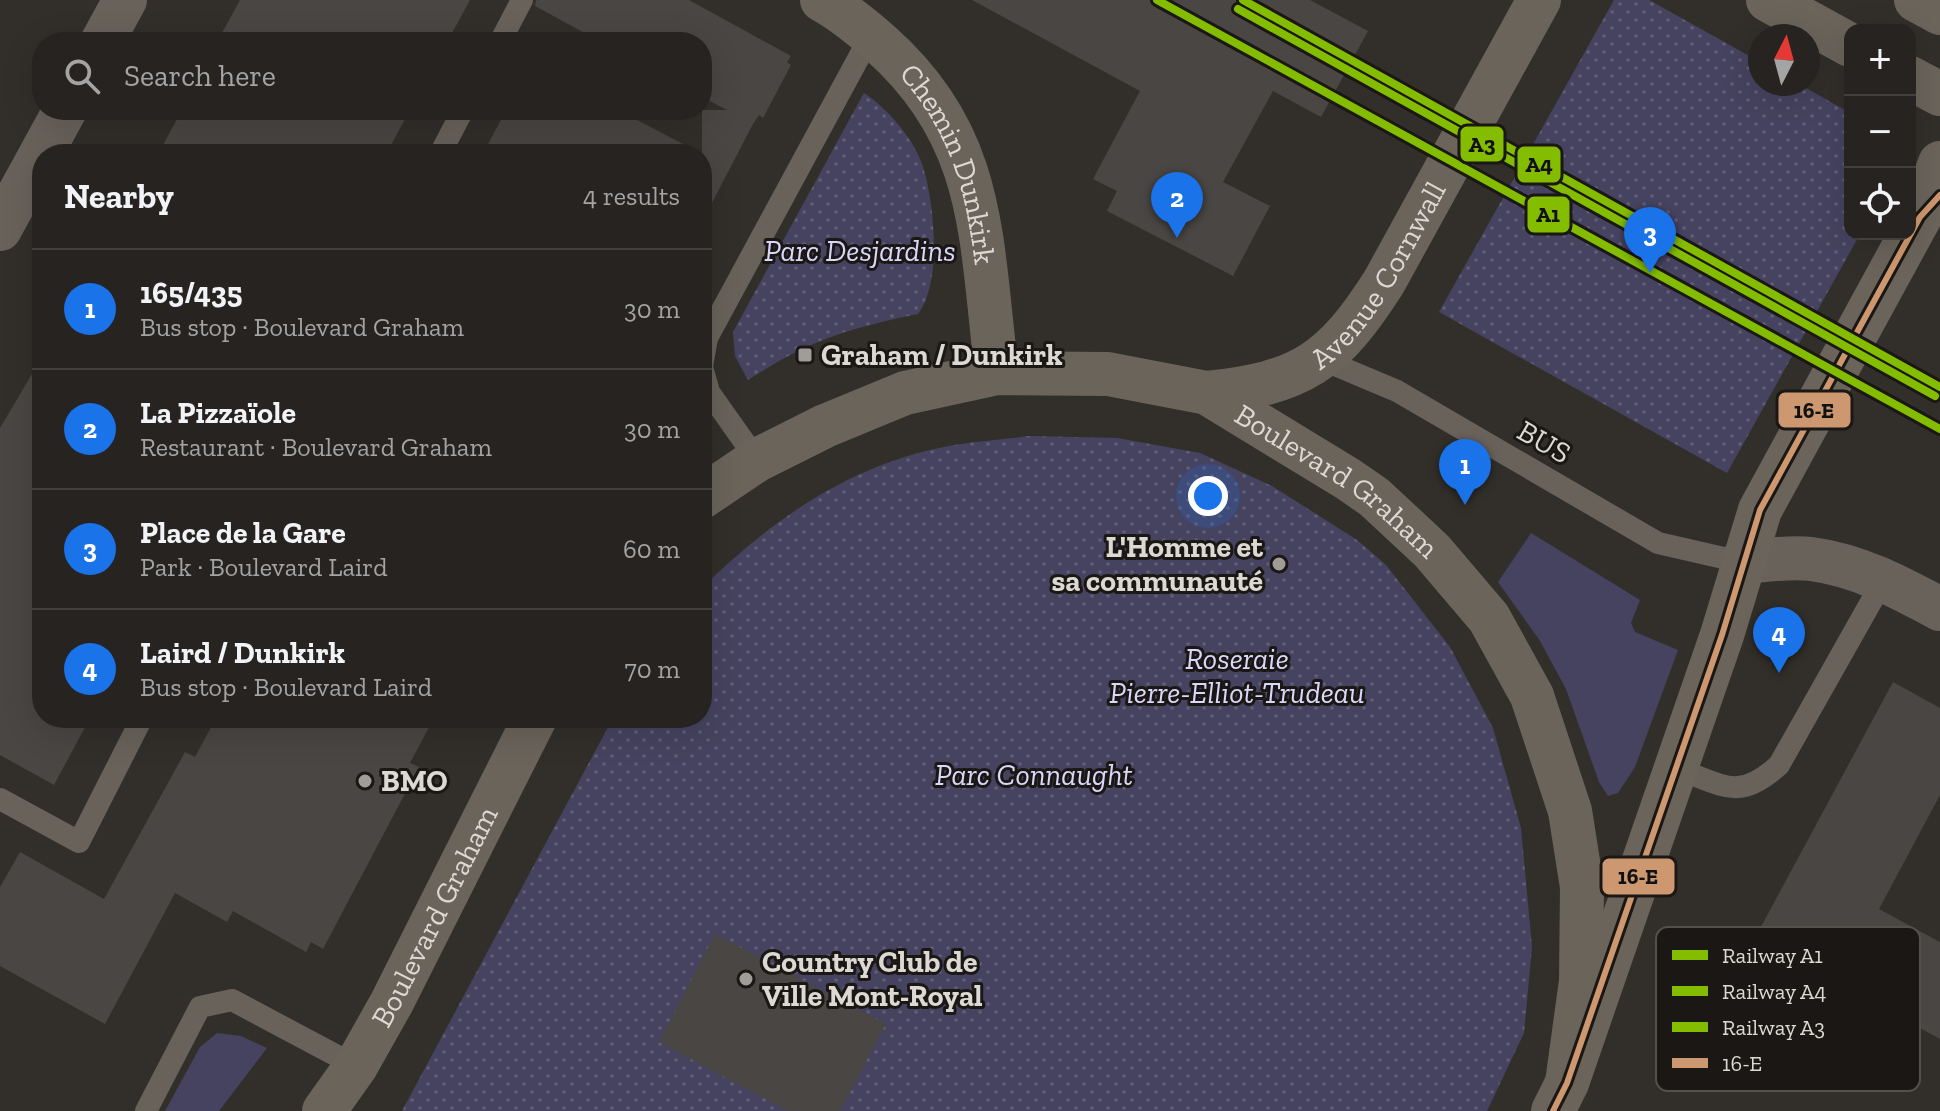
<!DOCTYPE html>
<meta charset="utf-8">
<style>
:root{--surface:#262320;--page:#2e2b29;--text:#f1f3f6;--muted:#a4a4a5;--line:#42403e;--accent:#1a73e8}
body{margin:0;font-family:"Zilla Slab",serif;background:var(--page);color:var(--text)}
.controls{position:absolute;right:24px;top:24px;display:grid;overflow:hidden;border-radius:16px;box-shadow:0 8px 32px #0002}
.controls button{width:72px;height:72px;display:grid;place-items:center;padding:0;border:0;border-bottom:2px solid var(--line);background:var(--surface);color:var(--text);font:40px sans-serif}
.compass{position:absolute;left:1748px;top:24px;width:72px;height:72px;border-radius:50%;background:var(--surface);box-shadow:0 8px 32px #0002;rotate:6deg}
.you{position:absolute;left:1208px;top:496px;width:28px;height:28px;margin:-20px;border:6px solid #fff;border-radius:50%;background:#1a73e8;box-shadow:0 0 0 12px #1a73e833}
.badge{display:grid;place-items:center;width:52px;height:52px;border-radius:50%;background:var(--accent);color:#fff;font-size:26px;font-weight:700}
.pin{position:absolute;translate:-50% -66px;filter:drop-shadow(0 2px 4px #0008)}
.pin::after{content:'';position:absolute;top:42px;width:28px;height:24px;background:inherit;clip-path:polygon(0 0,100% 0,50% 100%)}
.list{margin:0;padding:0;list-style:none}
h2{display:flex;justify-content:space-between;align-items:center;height:104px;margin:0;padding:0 32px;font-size:34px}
h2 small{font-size:26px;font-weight:400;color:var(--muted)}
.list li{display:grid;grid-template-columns:52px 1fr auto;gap:24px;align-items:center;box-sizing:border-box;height:120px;padding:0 32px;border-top:2px solid var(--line)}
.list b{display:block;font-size:30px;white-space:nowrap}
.list p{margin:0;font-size:26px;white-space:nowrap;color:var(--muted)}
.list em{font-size:26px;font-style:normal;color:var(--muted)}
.icon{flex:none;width:44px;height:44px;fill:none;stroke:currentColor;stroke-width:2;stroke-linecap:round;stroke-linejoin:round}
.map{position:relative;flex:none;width:1940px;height:1111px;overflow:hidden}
.search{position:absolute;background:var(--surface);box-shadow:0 8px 32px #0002;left:32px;top:32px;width:680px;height:88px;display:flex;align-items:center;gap:20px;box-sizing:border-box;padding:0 28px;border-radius:32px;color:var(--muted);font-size:30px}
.panel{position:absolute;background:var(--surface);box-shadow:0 8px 32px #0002;left:32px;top:144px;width:680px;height:584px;border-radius:32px}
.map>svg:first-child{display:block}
.grass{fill:#464360}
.park{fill:url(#park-dots)}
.building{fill:#494643}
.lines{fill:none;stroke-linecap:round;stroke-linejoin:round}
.lane{stroke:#68625b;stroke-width:22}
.street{stroke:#68625b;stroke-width:44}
.secondary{stroke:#6a645b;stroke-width:44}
.bus-1-casing{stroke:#1a1714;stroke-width:12}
.bus-1{stroke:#cd976f;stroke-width:6}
.rail-1-casing{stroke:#1a1714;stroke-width:14}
.rail-2-casing{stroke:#1a1714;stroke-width:14}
.rail-3-casing{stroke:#1a1714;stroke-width:14}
.rail-1{stroke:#84bd00;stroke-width:8}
.rail-2{stroke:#84bd00;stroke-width:8}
.rail-3{stroke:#84bd00;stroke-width:8}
.poi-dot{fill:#a09d98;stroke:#1a1714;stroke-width:3}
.labels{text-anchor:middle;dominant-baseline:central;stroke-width:6;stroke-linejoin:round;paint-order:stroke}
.street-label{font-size:30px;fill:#dcd8d3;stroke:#1a1714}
.park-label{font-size:30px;font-style:italic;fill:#d9d7fa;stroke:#1a1714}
.poi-label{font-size:30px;font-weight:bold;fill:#dcd8d3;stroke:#1a1714;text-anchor:start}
.key{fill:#1a1714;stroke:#54514d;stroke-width:2}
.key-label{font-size:22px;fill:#dcd8d3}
.line-badge{stroke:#1a1714;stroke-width:3}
.pale-badge-label{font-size:22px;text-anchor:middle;font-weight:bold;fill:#111}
</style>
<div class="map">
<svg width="1940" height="1111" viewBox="0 0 1940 1111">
<defs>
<pattern id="park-dots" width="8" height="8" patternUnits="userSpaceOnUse" patternTransform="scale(2)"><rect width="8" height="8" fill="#464360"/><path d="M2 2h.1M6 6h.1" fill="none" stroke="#605d76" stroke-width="1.8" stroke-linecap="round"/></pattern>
</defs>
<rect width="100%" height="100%" fill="#322f2b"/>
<g class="grass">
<path d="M1531,533l109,67 -9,23 4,9 43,18 -43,117 -17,26 -10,3 -9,-14 -33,-93 -26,-48 -42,-59z"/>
<path d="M217,1033l24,3 26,12 -48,63h-54l35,-64z"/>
</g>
<g class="park">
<path d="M1614,0h35l111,62v22h39l51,29v121h10l-133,239 -288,-161z"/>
<path d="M864,93c23,15 49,45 58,71 13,38 20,119 -4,150 -72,15 -108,26 -170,66l-13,-24 -2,-24z"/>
<path d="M1029,436l88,2 83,15 72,33 85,54 29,25 64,82 43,81 28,100 11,119 -8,86 -37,78h-1085l211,-393h89v-130c68,-67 146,-122 242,-141 28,-6 57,-7 85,-11z"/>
</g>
<g class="building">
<path d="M240,0h230l-23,42h-230z"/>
<path d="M536,0h153l102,56 -4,6 4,3 -28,53 -4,-3 -6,9 -51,98v-68h-219l23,-44h112l84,44v-44h25l-25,-13v-55h-101l-66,-36z"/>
<path d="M972,0h338l58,31 -47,86 -48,-26 -50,91 47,24 -37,70 -126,-65 10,-20 -24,-12 47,-88z"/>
<path d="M182,110h228l-24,44h-228z"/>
<path d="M42,357v361h48l-36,67 -54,-30v-327z"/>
<path d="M1893,682l47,26v87l-61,114 61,33v97l-185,-101z"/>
<path d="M216,718h218l-24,45 9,4 -96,182 -12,-7 -5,10 -73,-41 -6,11 -52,-29 -70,131 -105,-58v-79l20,-35 84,47 81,-147 10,5z"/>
<path d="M715,934l171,90 -46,87h-52l-129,-69z"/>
</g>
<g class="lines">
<g class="lane">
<path d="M500,42l22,-42"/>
<path d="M440,154l23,-44"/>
<path d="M1321,359l76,32 261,152 83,19"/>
<path d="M702,366l5,-28 164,-303"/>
<path d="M702,367l7,25 48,68"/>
<path d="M1677,769c47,16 61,33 102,-4l105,-186"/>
<path d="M0,799l79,43 63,-124"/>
<path d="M146,1111l54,-104 32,-7 124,66"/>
</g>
<g class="street">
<path d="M102,42l23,-42"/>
<path d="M0,229l65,-119"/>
<path d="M1741,562c23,-1 48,-6 70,-3 47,6 88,28 129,50"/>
</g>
<g class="secondary">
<path id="s1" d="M822,0c22,12 41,28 59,44 107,95 99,198 116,329"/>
<path d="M1768,0l82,45"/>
<path d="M1916,0l24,13"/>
<path d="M1910,78l30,16"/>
<path id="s2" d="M1207,393c95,-10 126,-31 177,-111l155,-282"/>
<path id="s3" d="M702,497l55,-37 68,-34 80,-33 92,-20 111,1 99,19 141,86 26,18 58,54 57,67 43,78 38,115 12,76 -1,94 -14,102"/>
<path id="s4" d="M324,1111l32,-45 36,-64 143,-284"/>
<path d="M1553,1111l14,-28 155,-448 38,-125 160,-293 20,-54"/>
</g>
<g class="bus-1-casing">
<path id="bus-1" d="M1553,1111l14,-28 155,-448 38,-125 160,-293 20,-22"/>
</g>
<use href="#bus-1" class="bus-1"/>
<g class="rail-1-casing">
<path id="rail-1" d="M1157,0l783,429"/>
</g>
<g class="rail-2-casing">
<path id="rail-2" d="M1243,0l697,387"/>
</g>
<g class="rail-3-casing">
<path id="rail-3" d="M1238,9l697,387"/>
</g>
<use href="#rail-1" class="rail-1"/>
<use href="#rail-2" class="rail-2"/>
<use href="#rail-3" class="rail-3"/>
</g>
<g class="poi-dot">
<rect x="797" y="347" width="16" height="16" rx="4"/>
<circle cx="1279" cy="564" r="8"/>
<circle cx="365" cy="781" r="8"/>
<circle cx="746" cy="979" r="8"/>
</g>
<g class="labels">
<g class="street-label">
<text stroke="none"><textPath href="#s1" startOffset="216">Chemin Dunkirk</textPath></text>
<text stroke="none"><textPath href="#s2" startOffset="222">Avenue Cornwall</textPath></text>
<text transform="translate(1544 442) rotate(30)">BUS</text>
<text stroke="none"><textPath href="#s3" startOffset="692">Boulevard Graham</textPath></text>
<text stroke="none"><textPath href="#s4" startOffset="224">Boulevard Graham</textPath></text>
</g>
<g class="park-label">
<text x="860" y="251">Parc Desjardins</text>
<text x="1237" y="659">Roseraie<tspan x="1237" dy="34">Pierre-Elliot-Trudeau</tspan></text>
<text x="1034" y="775">Parc Connaught</text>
</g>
<g class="poi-label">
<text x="821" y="355">Graham / Dunkirk</text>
<text x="1263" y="547" text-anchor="end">L'Homme et<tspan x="1263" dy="34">sa communauté</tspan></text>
<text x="381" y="781">BMO</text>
<text x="762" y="962">Country Club de<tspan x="762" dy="34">Ville Mont-Royal</tspan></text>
</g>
</g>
<rect x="1656" y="927" width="264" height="164" rx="12" class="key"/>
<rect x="1672" y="950" width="36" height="10" fill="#84bd00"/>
<rect x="1672" y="986" width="36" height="10" fill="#84bd00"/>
<rect x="1672" y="1022" width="36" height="10" fill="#84bd00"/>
<rect x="1672" y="1058" width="36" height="10" fill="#cd976f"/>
<g class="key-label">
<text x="1722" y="963">Railway A1</text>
<text x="1722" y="999">Railway A4</text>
<text x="1722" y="1035">Railway A3</text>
<text x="1722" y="1071">16-E</text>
</g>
<g class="line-badge">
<rect x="1459" y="125" width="46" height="38" rx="8" fill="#84bd00"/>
<rect x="1516" y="145" width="46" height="39" rx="8" fill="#84bd00"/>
<rect x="1526" y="195" width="45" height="39" rx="8" fill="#84bd00"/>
<rect x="1777" y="391" width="75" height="38" rx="8" fill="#cd976f"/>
<rect x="1601" y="857" width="75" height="39" rx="8" fill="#cd976f"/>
</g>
<g class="pale-badge-label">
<text x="1482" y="152">A3</text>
<text x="1539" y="172">A4</text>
<text x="1548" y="222">A1</text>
<text x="1814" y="418">16-E</text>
<text x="1638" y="884">16-E</text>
</g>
</svg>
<div class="controls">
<button>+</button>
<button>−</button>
<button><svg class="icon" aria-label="locate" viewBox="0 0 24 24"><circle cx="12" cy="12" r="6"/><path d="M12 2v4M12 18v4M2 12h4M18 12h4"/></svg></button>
</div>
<svg class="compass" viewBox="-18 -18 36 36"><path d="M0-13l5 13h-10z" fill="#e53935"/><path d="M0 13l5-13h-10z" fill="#a4a4a5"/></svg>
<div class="you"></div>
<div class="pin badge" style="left:1465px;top:505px">1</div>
<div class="pin badge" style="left:1177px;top:238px">2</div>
<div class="pin badge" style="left:1650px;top:273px">3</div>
<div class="pin badge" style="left:1779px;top:673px">4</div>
<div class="search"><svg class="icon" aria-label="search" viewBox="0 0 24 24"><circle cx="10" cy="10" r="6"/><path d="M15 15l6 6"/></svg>Search here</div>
<section class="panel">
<h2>Nearby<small>4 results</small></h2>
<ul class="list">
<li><span class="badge">1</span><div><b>165/435</b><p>Bus stop · Boulevard Graham</p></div><em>30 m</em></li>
<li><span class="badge">2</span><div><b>La Pizzaïole</b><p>Restaurant · Boulevard Graham</p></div><em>30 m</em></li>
<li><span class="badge">3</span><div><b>Place de la Gare</b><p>Park · Boulevard Laird</p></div><em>60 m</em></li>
<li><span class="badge">4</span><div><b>Laird / Dunkirk</b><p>Bus stop · Boulevard Laird</p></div><em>70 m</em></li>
</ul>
</section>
</div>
